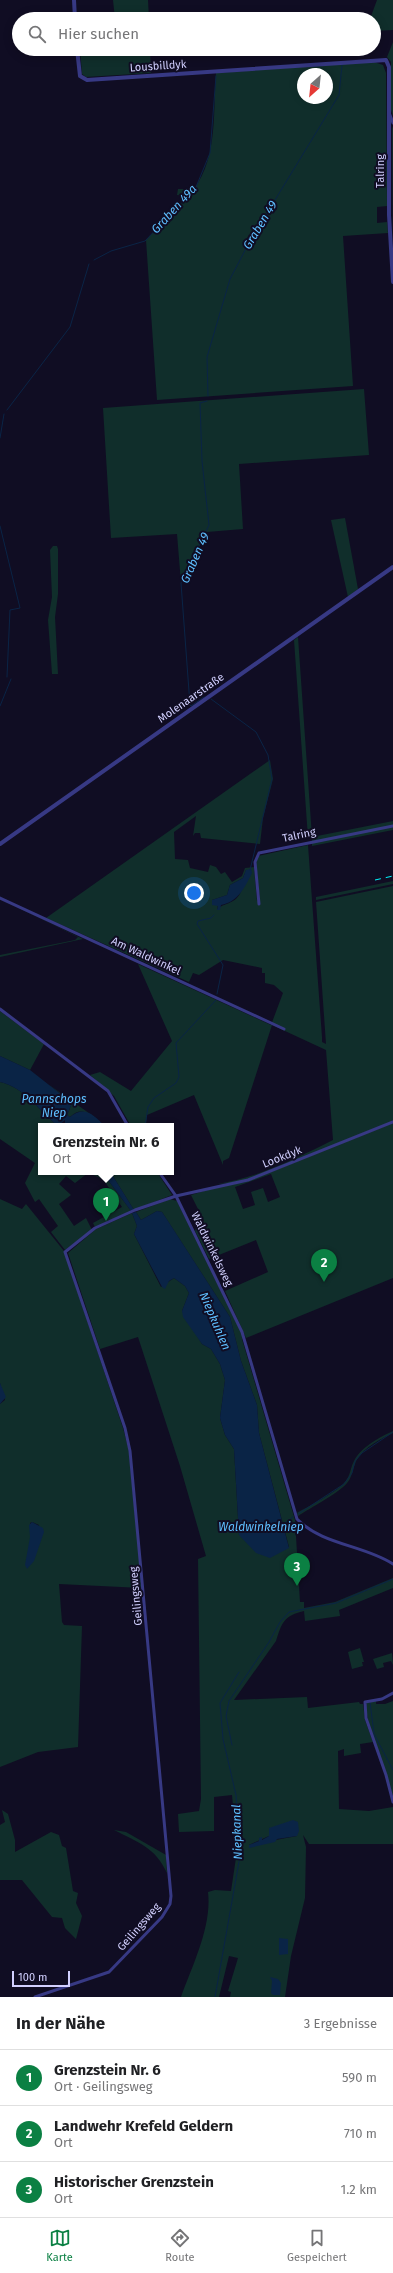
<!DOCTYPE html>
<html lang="de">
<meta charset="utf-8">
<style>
:root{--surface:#fff;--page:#f6f6f6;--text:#202124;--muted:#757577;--line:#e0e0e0;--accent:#0b8043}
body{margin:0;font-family:"Fira Sans",sans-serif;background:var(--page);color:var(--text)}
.compass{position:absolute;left:297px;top:68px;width:36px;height:36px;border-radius:50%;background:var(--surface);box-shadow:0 2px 10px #0003;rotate:207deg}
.scale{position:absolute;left:12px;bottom:10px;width:58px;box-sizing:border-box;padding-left:4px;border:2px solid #d2d0ff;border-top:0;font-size:11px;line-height:14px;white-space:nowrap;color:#d2d0ff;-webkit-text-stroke:3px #100d23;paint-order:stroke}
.you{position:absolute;left:194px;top:893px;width:14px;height:14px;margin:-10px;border:3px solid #fff;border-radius:50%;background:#1a73e8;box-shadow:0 0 0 6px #1a73e833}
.badge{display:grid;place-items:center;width:26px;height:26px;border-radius:50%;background:var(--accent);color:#fff;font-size:13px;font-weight:700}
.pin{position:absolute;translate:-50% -33px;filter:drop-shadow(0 1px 2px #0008)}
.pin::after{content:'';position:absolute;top:21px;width:14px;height:12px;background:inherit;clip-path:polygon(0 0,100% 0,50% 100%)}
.popup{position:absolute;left:38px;top:1123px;width:136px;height:52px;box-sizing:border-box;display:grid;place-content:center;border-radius:0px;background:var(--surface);filter:drop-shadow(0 1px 3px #0005);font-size:13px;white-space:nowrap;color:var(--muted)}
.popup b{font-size:15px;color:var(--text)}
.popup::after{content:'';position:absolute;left:50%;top:100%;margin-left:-8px;border:8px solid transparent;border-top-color:var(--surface)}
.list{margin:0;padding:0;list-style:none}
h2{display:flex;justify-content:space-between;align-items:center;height:52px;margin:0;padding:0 16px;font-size:17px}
h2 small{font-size:13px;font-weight:400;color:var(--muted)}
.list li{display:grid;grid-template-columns:26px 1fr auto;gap:12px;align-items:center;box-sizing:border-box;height:56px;padding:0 16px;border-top:1px solid var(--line)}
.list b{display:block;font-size:15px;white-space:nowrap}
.list p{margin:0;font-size:13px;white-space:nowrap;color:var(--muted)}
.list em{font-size:13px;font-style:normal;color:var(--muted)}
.icon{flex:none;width:22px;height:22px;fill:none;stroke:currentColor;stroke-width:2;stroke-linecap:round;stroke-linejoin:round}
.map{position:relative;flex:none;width:393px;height:1997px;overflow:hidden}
.search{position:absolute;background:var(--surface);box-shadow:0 2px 10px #0003;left:12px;right:12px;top:12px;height:44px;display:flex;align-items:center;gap:10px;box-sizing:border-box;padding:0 14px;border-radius:22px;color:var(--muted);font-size:15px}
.sheet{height:220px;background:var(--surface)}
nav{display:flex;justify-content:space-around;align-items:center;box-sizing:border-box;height:56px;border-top:1px solid var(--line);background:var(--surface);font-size:11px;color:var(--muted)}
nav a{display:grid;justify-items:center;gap:2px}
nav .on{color:var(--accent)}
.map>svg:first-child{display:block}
.green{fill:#102e2b;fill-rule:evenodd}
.water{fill:#0a2446}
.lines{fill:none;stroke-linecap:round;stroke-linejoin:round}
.stream{stroke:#0a2446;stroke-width:1}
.minor{stroke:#373984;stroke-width:3}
.tertiary{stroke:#373984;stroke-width:4}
.rail{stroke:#00f3fb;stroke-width:1;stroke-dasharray:6 5;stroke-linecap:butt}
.labels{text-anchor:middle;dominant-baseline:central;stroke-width:4;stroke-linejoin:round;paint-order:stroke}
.street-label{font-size:11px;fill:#d2d0ff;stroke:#100d23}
.water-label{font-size:12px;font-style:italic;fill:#5ebfff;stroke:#100d23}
</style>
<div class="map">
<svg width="393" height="1997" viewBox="0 0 393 1997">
<rect width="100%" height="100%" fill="#100d23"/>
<g class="green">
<path d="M113,0h35l1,19h-34z"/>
<path d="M377,0h16v30l-19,1v-12h-4z"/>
<path d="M393,42v74l-2,-6v-48l-4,-5z"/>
<path d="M80,49h70l1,24 -65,4 -4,-3z"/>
<path d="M374,62l9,3 3,8 1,133 -10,1v16l10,-1 1,11 -45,3 10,150 -196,14 -11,-160 41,-44 -10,-1 1,-6h16c24,-32 19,-79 22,-116zM303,74h24v24h-24z"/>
<path d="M392,126l1,3v118z"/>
<path d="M364,389l5,66 -130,9 4,65 -36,3 -26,51 -4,-49 -66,4 -8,-130z"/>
<path d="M345,518l13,71 -10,8 -17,-77z"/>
<path d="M53,546h4l1,3v45l-3,23 3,57h-6l-4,-54 4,-23 -2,-47z"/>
<path d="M298,637l14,200 81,-16v9l-81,16v-9l-4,1 -14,-198z"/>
<path d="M270,760l3,19 -10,39 -3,26 -59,-6 -1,-5h-5l-2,3 3,-20 -22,16 1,27 13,1 2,8 18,4 2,-7 6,2 5,7 4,-2 7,10 10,-6 3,-8 9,-1 3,34 3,-1 -4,-37 2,-7 50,-11 14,192v5l4,2 -10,-142 77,-16v235l-144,58 -18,4 -14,1c40,-6 80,-26 116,-44l-7,-90 -54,-25 -43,133 -6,3v4l-29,-70 -47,20 -1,11h-15l-17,-30 -24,-21 10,-3 31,19 41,-50 -34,-77 133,61 12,-32 -9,-8 -9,-2v-10h-3v-5l-39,-8 -24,15 -6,-2 -4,9 -143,-64zM246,870c-2,12 -3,27 -15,32 -7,4 -9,2 -14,8l1,-5 -6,-5 15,-5 3,-10 13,-7z"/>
<path d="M393,881v3l-77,16v-3z"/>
<path d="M0,899l83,40 -83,18v-2l75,-15 3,-3z"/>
<path d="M0,1011l44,33 -14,26 -30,-14z"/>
<path d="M0,1082c26,6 38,28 58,44h-17v46h61l29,39 -36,16 -2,-4 29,-16 -19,-28 -15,-6 -13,10 -9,-7 -7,8 12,11 -12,9 15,22 12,-8 6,12 -27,20 -14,-18 7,-6 -19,-27 -4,3 -10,-19 10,-20 -35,-24z"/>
<path d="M48,1084l45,32c-10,-5 -14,-7 -23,1l-3,-2 5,-12z"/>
<path d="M393,1123v155l-147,60 -21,-47 43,-19 -12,-32 -47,19 -14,-28 2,-6 7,-4 -13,-26 32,-10 23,-3zM271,1174l9,23 -12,5 -5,-14 -12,4 4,13 -12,4 -8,-22z"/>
<path d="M113,1172h44l15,23 -38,15 -23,-37z"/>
<path d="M0,1199l22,10 4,-5 38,47 59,177 6,23 13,137 -83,-4 3,38 2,3 18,1 -4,121 -40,5 -38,15v-363l5,-4 -5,-17zM32,1522l7,3 -9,20v-22z"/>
<path d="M170,1199l7,2 67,137 -2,1 53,181 5,82h4v6l31,-6 58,-24v10l-54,22 1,6 -35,5 -1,-10c-21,5 -22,12 -28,30l-42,59 73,-3 1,11 51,-6 1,2h3l2,16 8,22 -13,2 1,9 -17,3v-7l-6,2 1,58 30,2 24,-4v37h-84l-6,-9 3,12 -1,51 -14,58 -6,41h-55l1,-5 -3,-1 10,-33 -9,-2 -10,41h-38c12,-33 31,-71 27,-105l7,-2 16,1 6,-40 -5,-56 -18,2v34l-35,1 -1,-18 21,-3 2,-12 -3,-240 8,-3 -26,-90 -42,-129 -38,12 -32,-96 28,-24 36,-16 5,13 -3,8 27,53 13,-9 11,8 4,7 -7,18 20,33 9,5 9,15 5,16 -5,38 5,17 9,14 5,86 50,12 -30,-114 -2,-28 -16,-44 -11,-44 -68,-105 -5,-1 -16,9 -5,-8zM269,1836h28l-48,9z"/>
<path d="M393,1431v2c-12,6 -33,16 -38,31 -3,7 -3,13 -8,19 -8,10 -37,25 -49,33l-1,-3c12,-7 38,-20 47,-30 7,-7 6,-15 10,-22 7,-14 26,-24 39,-30z"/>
<path d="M360,1648l4,14h-2l1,4 -11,3 -4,-17z"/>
<path d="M392,1653l1,12 -2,-4 -8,2 1,4 -7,2 -4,-10z"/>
<path d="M376,1701v3h9l8,-3v96c-7,-29 -27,-67 -27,-94z"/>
<path d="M2,1810l6,4 7,26v12l36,-20 8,3 3,11 4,2 7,43 5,2 -2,10 6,13 -6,23 -11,-11 -3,-10 -10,-1 -30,-37h-22v-55l5,-3z"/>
<path d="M114,1830l12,2 40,23 1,18c-12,-26 -28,-30 -53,-43z"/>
</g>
<g class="water">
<path d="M251,869l1,4c-7,14 -14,29 -31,32l-1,5h-3l1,-4 -6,-1v-5l15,-5 3,-10 13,-7 3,-8z"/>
<path d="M0,1056l30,14 42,33 -5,12 3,2c15,-12 23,-2 35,9h-40v-6l-7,6c-20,-16 -32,-38 -58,-44z"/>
<path d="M102,1172h11l-2,1 23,37 -3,1z"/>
<path d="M157,1211l5,1 6,9 62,96 11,44 16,44 2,28 30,115 -19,10 -14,-5 -17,-18 -5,-86 -9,-14 -5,-17 5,-38 -5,-16 -9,-15 -9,-5 -19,-27 -1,-6 7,-18 -4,-7 -11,-8 -5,3 -4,8 -3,-2 -28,-53 3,-8 -5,-13 4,-1 5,8z"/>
<path d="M0,1383l6,14 -6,7z"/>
<path d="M32,1522l11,6 1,4 -10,29 -7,8 -2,-4 5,-28 -1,-12z"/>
<path d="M293,1820l5,2 1,9 -2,5 -20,3 -2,3 -26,6v-3l10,-4v-3l3,-1v3l7,-4v-8z"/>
<path d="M279,1938l9,1v15l-9,1z"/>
<path d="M270,1977l8,2 3,4 -1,12h-7l-2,-2 1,-12z"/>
</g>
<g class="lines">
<g class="stream">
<path d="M94,260l17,-9 34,-10 51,-54 14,-34 6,-77"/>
<path d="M208,396l-1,-39 23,-78 20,-38 89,-146 3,-30"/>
<path d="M7,410l63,-83 19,-63"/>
<path d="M0,438l4,-24"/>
<path d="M0,526l20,82 -10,2 -3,67"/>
<path d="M204,697l-13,9 -1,-1 -9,-122 28,-58 -7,-64 -2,-58 7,-2"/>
<path d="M211,699l45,33 12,23 4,24 -22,91"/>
<path d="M0,706l11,-27"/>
<path d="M214,915l-3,3 -13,3 -1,3 26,41 -6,29"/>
<path d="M145,1126l3,-19 6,-9 22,-15 3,-6 -3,-34 40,-43"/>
<path d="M298,1514l46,-30 8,-11 3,-12 7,-8 31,-21"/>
<path d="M282,1525l11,-8"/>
<path d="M370,1702l4,32 19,36"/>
<path d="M232,1745l-6,-29 3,-15 40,-59 11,-20 9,-10 47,-9 57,-24"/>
<path d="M215,1997l25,-141 -4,-61 -13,-56 -3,-36 19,-31"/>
</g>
<g class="minor">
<path d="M390,115l3,8"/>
<path d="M0,898l284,131"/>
<path d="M259,904l-4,-42 4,-9 134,-27"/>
<path d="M0,1009l108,82 20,35"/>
<path d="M159,1172l17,24 66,136 55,187c25,26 67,26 96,45"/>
<path d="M393,1693l-11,6 -17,3 1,16 20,57 7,27"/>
<path d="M35,1997l74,-25 53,-55 8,-13 1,-8 -41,-445 -5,-23 -60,-176 30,-24 40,-18 41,-14 72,-16 145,-58"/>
</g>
<g class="tertiary">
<path d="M74,0l1,19"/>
<path d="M77,49l3,27 7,4 299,-20 3,7v148l4,67"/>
<path d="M0,844l393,-277"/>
</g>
<path class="rail" d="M375,880l18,-4"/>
</g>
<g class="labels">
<g class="street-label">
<text transform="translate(158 66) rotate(-4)">Lousbilldyk</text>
<text transform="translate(380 171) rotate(-90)">Talring</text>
<text transform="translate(191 698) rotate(-35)">Molenaarstraße</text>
<text transform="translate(299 835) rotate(-12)">Talring</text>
<text transform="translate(146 956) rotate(25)">Am Waldwinkel</text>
<text transform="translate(282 1157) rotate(-22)">Lookdyk</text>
<text transform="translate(212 1249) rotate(64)">Waldwinkelsweg</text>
<text transform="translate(136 1596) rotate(-95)">Geilingsweg</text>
<text transform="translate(139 1927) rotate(-49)">Geilingsweg</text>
</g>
<g class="water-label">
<text transform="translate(174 209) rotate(-48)">Graben 49a</text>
<text transform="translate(260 225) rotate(-59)">Graben 49</text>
<text transform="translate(195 558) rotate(-66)">Graben 49</text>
<text x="54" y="1099">Pannschops<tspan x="54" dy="14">Niep</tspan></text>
<text transform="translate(215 1321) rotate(67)">Niepkuhlen</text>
<text x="261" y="1527">Waldwinkelniep</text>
<text transform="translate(237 1832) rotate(-92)">Niepkanal</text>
</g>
</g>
</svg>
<svg class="compass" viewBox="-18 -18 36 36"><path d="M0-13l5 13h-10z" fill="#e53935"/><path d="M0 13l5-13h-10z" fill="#757577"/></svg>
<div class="scale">100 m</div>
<div class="you"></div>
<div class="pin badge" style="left:106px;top:1221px">1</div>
<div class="popup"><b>Grenzstein Nr. 6</b>Ort</div>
<div class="pin badge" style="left:324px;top:1282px">2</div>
<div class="pin badge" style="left:297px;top:1586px">3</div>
<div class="search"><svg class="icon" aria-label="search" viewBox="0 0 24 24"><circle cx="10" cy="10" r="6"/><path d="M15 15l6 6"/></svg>Hier suchen</div>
</div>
<section class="sheet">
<h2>In der Nähe<small>3 Ergebnisse</small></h2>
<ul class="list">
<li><span class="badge">1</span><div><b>Grenzstein Nr. 6</b><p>Ort · Geilingsweg</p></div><em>590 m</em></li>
<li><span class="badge">2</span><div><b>Landwehr Krefeld Geldern</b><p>Ort</p></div><em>710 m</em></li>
<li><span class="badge">3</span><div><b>Historischer Grenzstein</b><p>Ort</p></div><em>1.2 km</em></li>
</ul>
</section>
<nav>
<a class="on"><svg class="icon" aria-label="map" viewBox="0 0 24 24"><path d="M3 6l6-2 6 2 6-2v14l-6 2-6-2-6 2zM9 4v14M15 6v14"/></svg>Karte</a>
<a><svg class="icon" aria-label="directions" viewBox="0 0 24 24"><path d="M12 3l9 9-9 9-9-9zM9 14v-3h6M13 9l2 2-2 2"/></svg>Route</a>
<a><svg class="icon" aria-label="saved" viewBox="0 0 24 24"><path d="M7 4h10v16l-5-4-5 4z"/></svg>Gespeichert</a>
</nav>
